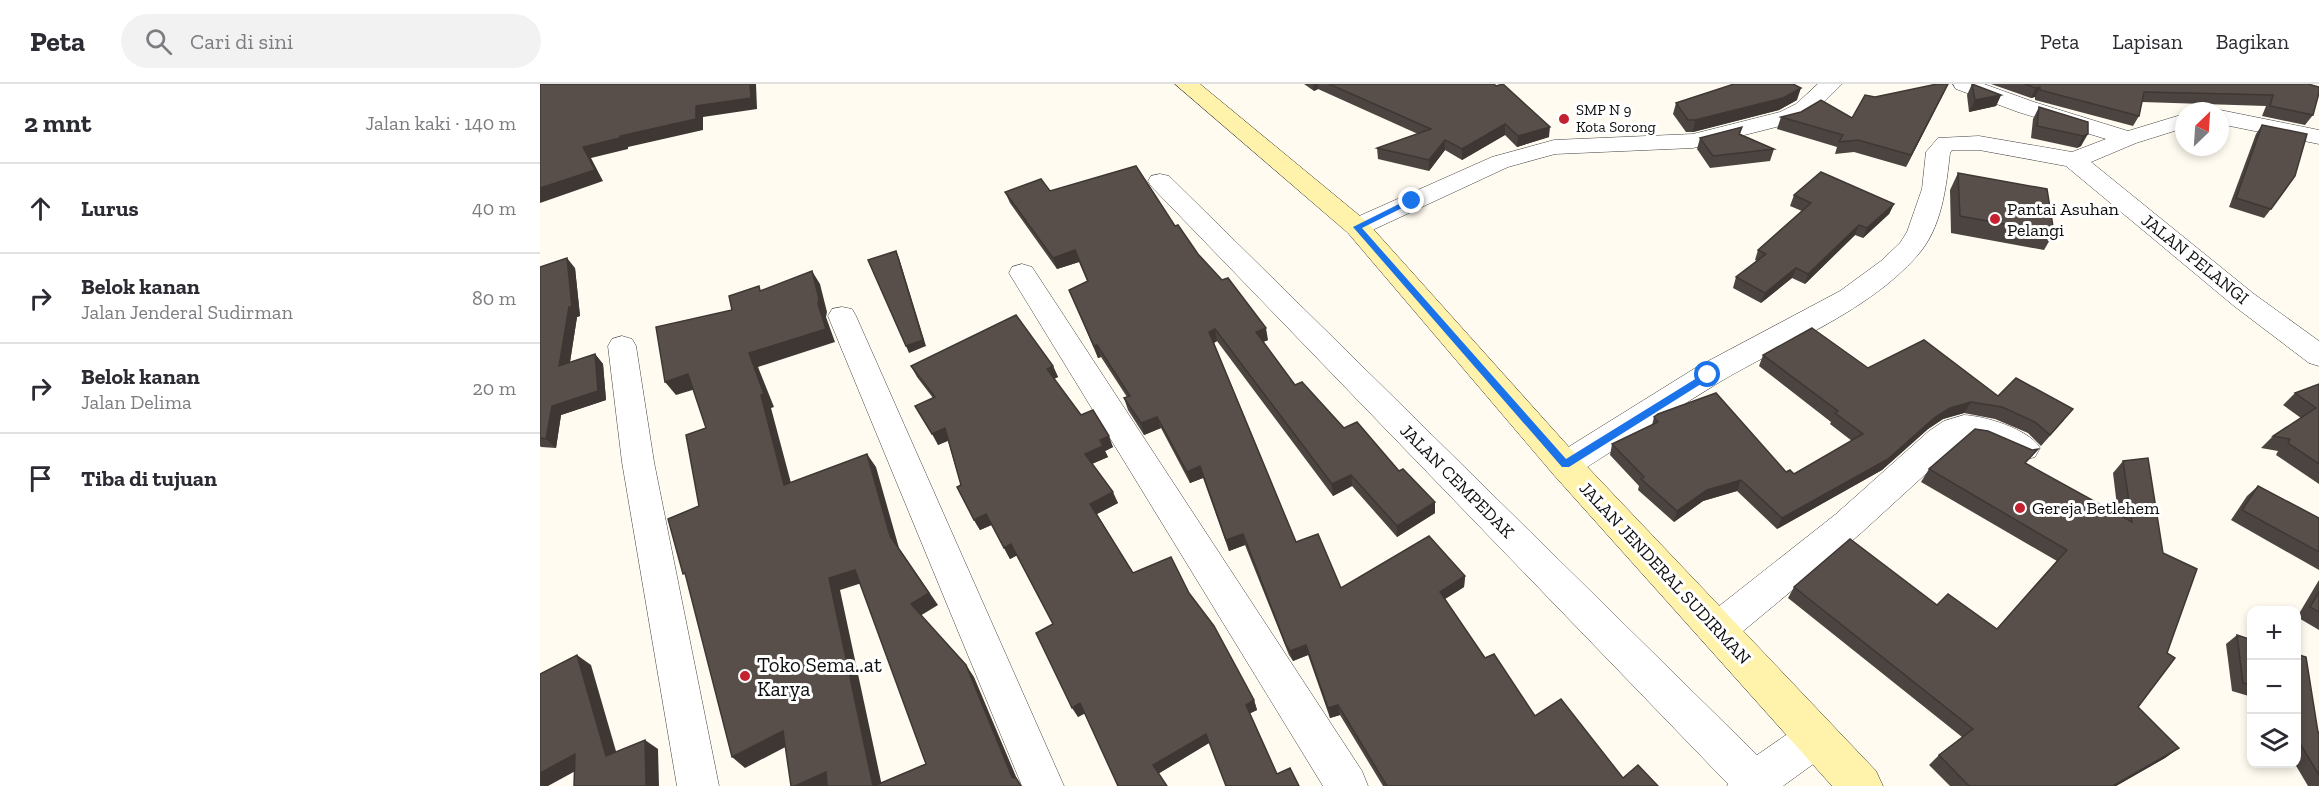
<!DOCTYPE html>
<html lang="id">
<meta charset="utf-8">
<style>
:root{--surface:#fff;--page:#f2f2f3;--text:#2b2b33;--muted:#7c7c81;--line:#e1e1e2}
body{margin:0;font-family:"Zilla Slab",serif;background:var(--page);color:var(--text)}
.controls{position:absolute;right:18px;bottom:18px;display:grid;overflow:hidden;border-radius:12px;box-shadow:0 3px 9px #0003}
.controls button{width:54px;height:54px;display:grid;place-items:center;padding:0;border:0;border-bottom:2px solid var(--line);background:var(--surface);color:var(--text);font:30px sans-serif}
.compass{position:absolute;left:1635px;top:18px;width:54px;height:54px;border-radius:50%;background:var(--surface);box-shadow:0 3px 9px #0003;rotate:25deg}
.stop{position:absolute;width:18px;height:18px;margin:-14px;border:4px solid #1a73e8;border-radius:50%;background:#fff}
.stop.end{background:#1a73e8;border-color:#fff;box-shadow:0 2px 6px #0008}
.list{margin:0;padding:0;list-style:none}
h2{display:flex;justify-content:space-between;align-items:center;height:78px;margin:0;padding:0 24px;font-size:26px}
h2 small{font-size:20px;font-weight:400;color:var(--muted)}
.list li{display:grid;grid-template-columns:39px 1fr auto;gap:18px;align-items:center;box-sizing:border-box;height:90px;padding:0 24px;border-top:2px solid var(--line)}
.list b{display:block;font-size:22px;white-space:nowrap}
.list p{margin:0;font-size:20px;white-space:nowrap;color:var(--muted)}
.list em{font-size:20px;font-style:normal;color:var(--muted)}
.icon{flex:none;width:33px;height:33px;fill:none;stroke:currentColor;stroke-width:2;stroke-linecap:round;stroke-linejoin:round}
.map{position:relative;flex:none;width:1779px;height:702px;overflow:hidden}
header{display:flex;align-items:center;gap:36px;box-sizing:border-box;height:84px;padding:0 30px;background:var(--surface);border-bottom:2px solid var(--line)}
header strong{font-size:28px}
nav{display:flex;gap:33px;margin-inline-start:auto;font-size:21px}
.search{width:420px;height:54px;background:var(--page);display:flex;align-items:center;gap:15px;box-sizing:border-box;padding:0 21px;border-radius:33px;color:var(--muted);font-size:22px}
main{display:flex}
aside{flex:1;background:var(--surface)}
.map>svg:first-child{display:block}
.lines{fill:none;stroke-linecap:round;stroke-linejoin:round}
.minor-casing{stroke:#414141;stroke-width:1}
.secondary-casing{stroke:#303030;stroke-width:1}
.minor{fill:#fff;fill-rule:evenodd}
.secondary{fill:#fff2ab;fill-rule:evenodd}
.wall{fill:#4c4440}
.shaded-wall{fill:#3e3734}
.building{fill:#584f4a;stroke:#3e3734;stroke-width:1.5}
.route{fill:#1a73e8}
.poi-dot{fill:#c42131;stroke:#fff;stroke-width:2}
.labels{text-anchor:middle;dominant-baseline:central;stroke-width:6;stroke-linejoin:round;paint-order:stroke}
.far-poi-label{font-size:15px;fill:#0e0e0e;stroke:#fff;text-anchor:start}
.poi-label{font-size:18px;fill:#0e0e0e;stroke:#fff;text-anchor:start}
.street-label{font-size:18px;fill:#0e0e0e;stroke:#fff}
.near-poi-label{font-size:21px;fill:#0e0e0e;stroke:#fff;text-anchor:start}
</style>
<header>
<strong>Peta</strong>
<div class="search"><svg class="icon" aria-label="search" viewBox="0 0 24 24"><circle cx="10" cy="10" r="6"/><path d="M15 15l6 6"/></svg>Cari di sini</div>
<nav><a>Peta</a><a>Lapisan</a><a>Bagikan</a></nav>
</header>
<main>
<aside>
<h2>2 mnt<small>Jalan kaki · 140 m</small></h2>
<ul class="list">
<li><svg class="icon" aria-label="ahead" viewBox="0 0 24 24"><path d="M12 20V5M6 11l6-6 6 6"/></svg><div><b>Lurus</b></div><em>40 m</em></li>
<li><svg class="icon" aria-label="right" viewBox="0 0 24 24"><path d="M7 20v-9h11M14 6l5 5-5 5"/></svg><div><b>Belok kanan</b><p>Jalan Jenderal Sudirman</p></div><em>80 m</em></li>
<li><svg class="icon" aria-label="right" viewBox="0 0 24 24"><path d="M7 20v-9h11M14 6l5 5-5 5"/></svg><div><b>Belok kanan</b><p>Jalan Delima</p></div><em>20 m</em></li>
<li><svg class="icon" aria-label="arrive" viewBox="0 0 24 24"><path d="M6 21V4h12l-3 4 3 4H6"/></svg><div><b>Tiba di tujuan</b></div></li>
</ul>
</aside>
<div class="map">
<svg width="1779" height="702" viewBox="0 0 1779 702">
<rect width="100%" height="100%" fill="#fffbf0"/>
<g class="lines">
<g class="minor-casing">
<g id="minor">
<path d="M1278,0h24l-30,30 -16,8 -103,26 -138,6 -47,13 -142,66 -9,2 -9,-2 -4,-6 4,-6 144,-64 62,-17 139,-6 87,-22 16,-8z"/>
<path d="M1413,0h31l50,18 94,29 56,-17v14l-48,15 -45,19 163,132 65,47v25l-10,-3 -75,-57 -168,-140 -87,-16h-27l-2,3c-4,35 -8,75 -33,103 -50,57 -134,88 -199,127 -48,29 -94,61 -142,91l-11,4 -11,-4 -5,-9 5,-9 143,-89 143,-76 41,-30 19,-18 7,-11 15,-43 4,-37 12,-14 41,-2 93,16 34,-13 -88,-27 -62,-23z"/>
<path d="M1680,26l99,20v14l-99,-20v-13h-3z"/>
<path d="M620,90l9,2 588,579 45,-31 14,-5 14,5 6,14 -6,14 -47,34h-56l1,-2 -577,-598 -3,-5 3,-5z"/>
<path d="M482,180l10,3 330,504 6,15h-45l-314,-513 3,-6z"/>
<path d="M302,223l10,2 4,7 208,470h-42l-194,-470 4,-7z"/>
<path d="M82,252l10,3 4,7 18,116 65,324h-42l-55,-324 -14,-116 4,-7z"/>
<path d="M1424,331c21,1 65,14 76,33l-5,9 -11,3 -44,-19 -16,-2 -104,95 -130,108 -13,4 -13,-4 -6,-12 6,-12 132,-104 93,-83 15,-10z"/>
</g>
</g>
<g class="secondary-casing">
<path id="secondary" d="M635,0h25l166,137 211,235 299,315 7,15h-51l-279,-312 -205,-241z"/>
</g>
<use href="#minor" class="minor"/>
<use href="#secondary" class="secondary"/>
</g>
<g class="wall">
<path d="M764,0h190l55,53 -32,10 -12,-12 -43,25 -17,-10 -16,21 -51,-12 -1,-11 41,-14 -100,-45 -4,2z"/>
<path d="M1408,0l-42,83 -52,-15 -19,2 2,-7 -60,-18 4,-12 71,1 23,-21z"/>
<path d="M1432,0l29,11 -5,11 -27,6 -2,-17z"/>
<path d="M1451,0h317l5,31 -8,10 -43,-9 4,-10 -124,-4 -3,14 -6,10 -98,-26v-3l-4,1z"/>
<path d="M1257,16l-18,10 -86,22h-7l-13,-18 3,-11z"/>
<path d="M1499,23l49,15 -7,24 -4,2 -46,-10 2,-19z"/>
<path d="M1722,41l9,84 -7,9 -35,-11 27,-73z"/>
<path d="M1202,43l-2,7 34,15 -4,12 -60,7 -13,-19 3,-11z"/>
<path d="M1418,89l96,60 -10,17 -93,-17 -1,-43z"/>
<path d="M510,107l125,35 93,114 -5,2 32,43 49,43 91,85 -38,24 -45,-51 -19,10 -116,-155 -3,2 82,199 45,46 124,-12 -1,11 -19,12 40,59 50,58 88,62 35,8h-275l-43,-71 -10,3 -22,-63 -15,6 -4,-6 -44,-110 -16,6 -26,-73 -13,5 -29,-55 -17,7 -16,-25 -4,-12 3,-1 -26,-40 -3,1 -29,-68 18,-9 -8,-19 -22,7 -47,-66 -5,-11z"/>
<path d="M1254,111l100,9 -5,10 -26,24 -8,-3 -50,49 -13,-6 -31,25 -28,-15 3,-11 21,-16 -2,-1 3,-10 44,-39 -12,-5z"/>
<path d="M0,183l35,1 5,48 -3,1 -7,45 25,-8 8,10 3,36 -45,15 -5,33 -15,-1 -1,-1z"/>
<path d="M1223,271l105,13 130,28 66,24 -23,26 -13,-13 -33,-14 -31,-6 -21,6 -15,10 -46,41 -105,59 -40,-38 -34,10 -29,21 -36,-32 1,-4 -29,-31 2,-11 40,-19 2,-8 132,55 8,2 58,-33 -22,-17 1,-2 -72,-56z"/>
<path d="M371,282h142l5,11 -4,2 27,36 32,32 -8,4 3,6 -16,7 26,39 -21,11 36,59 56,20 65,107 3,10 -7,3 27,61 22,12 -90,-43 -50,30 -75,-60 -6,4 -25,-93 -36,-69 -7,4 -18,-34 -12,5 -6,-10 -13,-35 -13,-44 -10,4 -5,-47 -16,-21z"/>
<path d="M1779,300v100l-43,-29 2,-4 -17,-3 12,-12 28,-18 -18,-13 12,-12z"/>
<path d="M1608,374l-10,249 41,41 -14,10 -49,28h-166l-21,-21 10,-10 23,-18 -174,-139 6,-11 143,18 60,24 60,-68 -136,-79 8,-13 97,-5 92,50 -5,-41 10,-12z"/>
<path d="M1718,402l61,32v52l-88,-50 16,-24z"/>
<path d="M1779,496v50l-22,-13z"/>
<path d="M1697,551l15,5v57l-20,-6 -6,-47z"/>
<path d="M1756,570l22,78h1v54h-11l-13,-22h1z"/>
</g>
<g class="shaded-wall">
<path d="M210,0h6l1,25 -54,8v13l-75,17v2l-37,9 12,23 -63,22v-15l43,-41 37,-11z"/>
<path d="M773,0h5v5l-4,2z"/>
<path d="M1408,0l-4,9 -38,74 5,-12z"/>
<path d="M1500,3l-5,10 -4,1 5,-10z"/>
<path d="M1261,4l-4,12 -18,10 -86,22 2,-12z"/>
<path d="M1461,11l-5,11 -27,6 6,-12z"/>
<path d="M965,40v11l-43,25v-11z"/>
<path d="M1010,43l-1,10 -32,10 1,-11z"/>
<path d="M1548,50l-7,12 -4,2 6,-12z"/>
<path d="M905,56v10l-16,21v-11z"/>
<path d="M1354,120l-5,10 -26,24 4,-10z"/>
<path d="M1319,141l-4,10 -50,49 3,-10z"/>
<path d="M535,166l4,12 -22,7 -4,-11z"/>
<path d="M356,167l3,7 27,88 -17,7 -3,-7z"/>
<path d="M27,174l8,10 5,48 -3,1 -9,58 -9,-9z"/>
<path d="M1256,184l-4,10 -31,25 4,-10z"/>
<path d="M272,187l8,13 7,28 -1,5 9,25 -77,25 16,40 -3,1 24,90 -11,-13 -35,-132z"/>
<path d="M726,244l2,12 -10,4 -2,-12z"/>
<path d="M675,245l2,12 -5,3 -3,-12z"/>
<path d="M557,261l4,12 -3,1 -4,-12z"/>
<path d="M55,270l8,10 3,36 -45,15 -5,33 -10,-9 6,-33z"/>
<path d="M513,282l5,11 -7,3 -4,-11z"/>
<path d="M148,290l11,14 -23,7 -11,-13z"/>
<path d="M1431,318l-7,11 -21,6 -15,10 -46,41 -105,59 5,-11 152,-100 16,-10z"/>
<path d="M617,333l4,11 -17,7 -3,-12z"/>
<path d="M405,344l6,11 -13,6 -6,-11z"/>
<path d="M569,352l4,11 -8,4 3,6 -19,8 -4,-11 15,-14z"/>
<path d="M327,370l9,13 23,81 39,57 -18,11 -9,-12 -21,-68z"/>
<path d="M660,382l3,12 -13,5 -3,-11z"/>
<path d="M811,391l1,11 -19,10 -1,-12z"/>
<path d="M1201,396l-4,11 -34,10 -29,21 3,-11 30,-21z"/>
<path d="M573,408l5,11 -23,12 -5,-11z"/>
<path d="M895,418v11l-38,24v-11z"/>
<path d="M446,430l7,10 -13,6 -6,-10z"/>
<path d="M703,450l2,11 -16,6 -3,-11z"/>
<path d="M471,460l7,11 -8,4 -6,-11z"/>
<path d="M315,486l10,12 -25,8 42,196h-9l-44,-208z"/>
<path d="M925,492l-1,11 -24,15v-10z"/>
<path d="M766,561l2,10 -15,6 -3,-10z"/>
<path d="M37,571l14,10 29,100 -14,-9z"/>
<path d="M426,581l8,12 46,109 -8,-9z"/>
<path d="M714,616l3,10 -8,4 -3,-9z"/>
<path d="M540,619l6,10 -8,4 -6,-9z"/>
<path d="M798,621l2,10 -10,3 -2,-10z"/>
<path d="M243,647l12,11 -50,26 -13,-11z"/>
<path d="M666,650l3,9 -51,31 -5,-9z"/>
<path d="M105,656l13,9 1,37h-13z"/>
<path d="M1639,664l-14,10 -49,28h-3z"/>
<path d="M35,670l15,9 -42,23h-8v-13z"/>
<path d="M286,688l3,14h-34z"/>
</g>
<g class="building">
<path d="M0,0h210l1,14 -55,8v13l-76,17v2l-37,9 12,23 -55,18z"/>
<path d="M789,0h165l2,2 7,-2 47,43 -32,9 -13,-12 -43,25 -17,-9 -16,20 -52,-12 54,-19z"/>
<path d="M1194,0h59l8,4 -18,10 -88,22h-7l-12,-17z"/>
<path d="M1397,0h11l-37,71 -53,-15 -19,2 4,-7 -62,-18 20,-5 20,-12 31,18 13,-23 10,2z"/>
<path d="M1432,0l29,11 -26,5z"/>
<path d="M1484,0h284l11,3v6l-6,22 -43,-9 3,-11 -129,-3 -5,24 -99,-26v-3l-4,1z"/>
<path d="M1499,23l49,15v12l-5,2 -46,-10z"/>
<path d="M1722,41l45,9 -12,42 -24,33 -35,-11z"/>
<path d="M1202,43l-3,7 35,15 -61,7 -13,-18z"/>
<path d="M596,82l39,60 3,-1 20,29 24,26 6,-2 38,50 -10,4 39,53 7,-3 42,46 13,-6 42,49 4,-2 32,33 -38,24 -46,-51 -19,9 -117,-155 -6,3 87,210 22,-8 23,54 88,-52 36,40 -25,16 45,66 9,-4 41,62 26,-17 62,79 15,-13 20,21h-271l-49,-81 -10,3 -22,-63 -16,6 -4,-6 -43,-111 -17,6 -26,-74 -13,6 -30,-55 -16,6 -17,-25 6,-2 -33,-51 -3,1 -25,-56 19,-9 -13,-31 -22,8 -48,-66 36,-13 9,12z"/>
<path d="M1281,88l73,32 -27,24 -8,-3 -51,49 -12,-6 -31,25 -29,-16 30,-23 -8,-4 53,-47 -17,-8z"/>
<path d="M1418,89l89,16 7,44 -94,-17z"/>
<path d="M356,167l27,89 -17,6 -38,-86z"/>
<path d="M27,174l5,49h-3l-10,59 36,-12 3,37 -46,15 -6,33 -6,-1v-171z"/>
<path d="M272,187l7,28 -1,5 8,25 -77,24 15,41 -3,1 23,90 83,-31 23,82 39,57 -18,11 55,61 46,112 4,1 5,8h-147l52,-22 -71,-194 -26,8 44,208h-46l-1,-14 -31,14h-4l-8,-55 -51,26 -47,-184 -2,1 -15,-55 31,-13 -13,-71 20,-7 -18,-54 -23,8 -9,-55 76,-17 -3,-14 30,-10 1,5z"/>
<path d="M476,231l37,51 -6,3 34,46 12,-5 16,26 -9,4 3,6 -18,8 28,38 -23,12 43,69 38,-16 18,36 25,33 40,74 -8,5 31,69 13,-6 9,18h-73l-20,-52 -53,31 14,21h-49l-38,-83 -8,5 -36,-75 17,-9 -42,-80 -7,4 -18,-34 -12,6 -17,-33 4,-2 -16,-57 -13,6 -17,-28 20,-9 -24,-31z"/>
<path d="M1272,244l56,40 56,-28 74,56 18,-18 57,31 -23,26 -15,-13 -33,-15 -31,-5 -21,6 -16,10 -46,41 -106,59 -41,-38 -34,10 -30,21 -36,-32 3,-2 -32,-33 46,-22 -4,-5 4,-3 58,-21 70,79 4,-2 4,4 69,-40 -28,-21 3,-2 -75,-56z"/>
<path d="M1779,300v80l-31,-21 2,-4 -17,-3 43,-28 -21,-15z"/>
<path d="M1435,345l13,2 44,19 6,-1 -13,14 107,59 -9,-61 25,-3 15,95 34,16 -30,84 8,5 -37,49 41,41 -66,38h-144l-30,-31 34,-26 -179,-142 56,-48 87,66 11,-11 49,35 70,-79 -138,-81z"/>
<path d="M1718,402l61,32v34l-77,-42z"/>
<path d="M1779,508v20l-9,-5z"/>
<path d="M1697,551l15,5v45l-9,-2z"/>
<path d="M1756,570l10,3 12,75h1v43l-23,-38z"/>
<path d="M37,571l29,101 39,-16 1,46h-72l1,-32 -35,19v-99z"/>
</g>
<path class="route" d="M869,115l7,2 -54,27 204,231 139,-86h7v4l-143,90h-7l-209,-240z"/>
<g class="poi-dot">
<circle cx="1024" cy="35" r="6"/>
<circle cx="1455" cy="135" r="6"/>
<circle cx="1480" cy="424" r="6"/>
<circle cx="205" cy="592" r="6"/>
</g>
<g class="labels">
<g class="far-poi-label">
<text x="1036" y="26">SMP N 9<tspan x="1036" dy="17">Kota Sorong</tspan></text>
</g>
<g class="poi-label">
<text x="1467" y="125">Pantai Asuhan<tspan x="1467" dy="21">Pelangi</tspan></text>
<text x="1492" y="424">Gereja Betlehem</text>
</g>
<g class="street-label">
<text transform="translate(1655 175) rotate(39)">JALAN PELANGI</text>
<text transform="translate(917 397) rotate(45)">JALAN CEMPEDAK</text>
<text transform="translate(1125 489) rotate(47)">JALAN JENDERAL SUDIRMAN</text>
</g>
<g class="near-poi-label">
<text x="217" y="580">Toko Sema..at<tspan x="217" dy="24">Karya</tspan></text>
</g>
</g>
</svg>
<div class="controls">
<button>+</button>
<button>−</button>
<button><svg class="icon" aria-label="layers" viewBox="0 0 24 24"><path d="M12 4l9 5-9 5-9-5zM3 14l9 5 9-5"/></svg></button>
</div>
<svg class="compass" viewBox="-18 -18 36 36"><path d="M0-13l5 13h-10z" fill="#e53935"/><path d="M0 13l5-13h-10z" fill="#7c7c81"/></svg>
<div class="stop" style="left:1168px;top:291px"></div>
<div class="stop end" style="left:872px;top:117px"></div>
</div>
</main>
